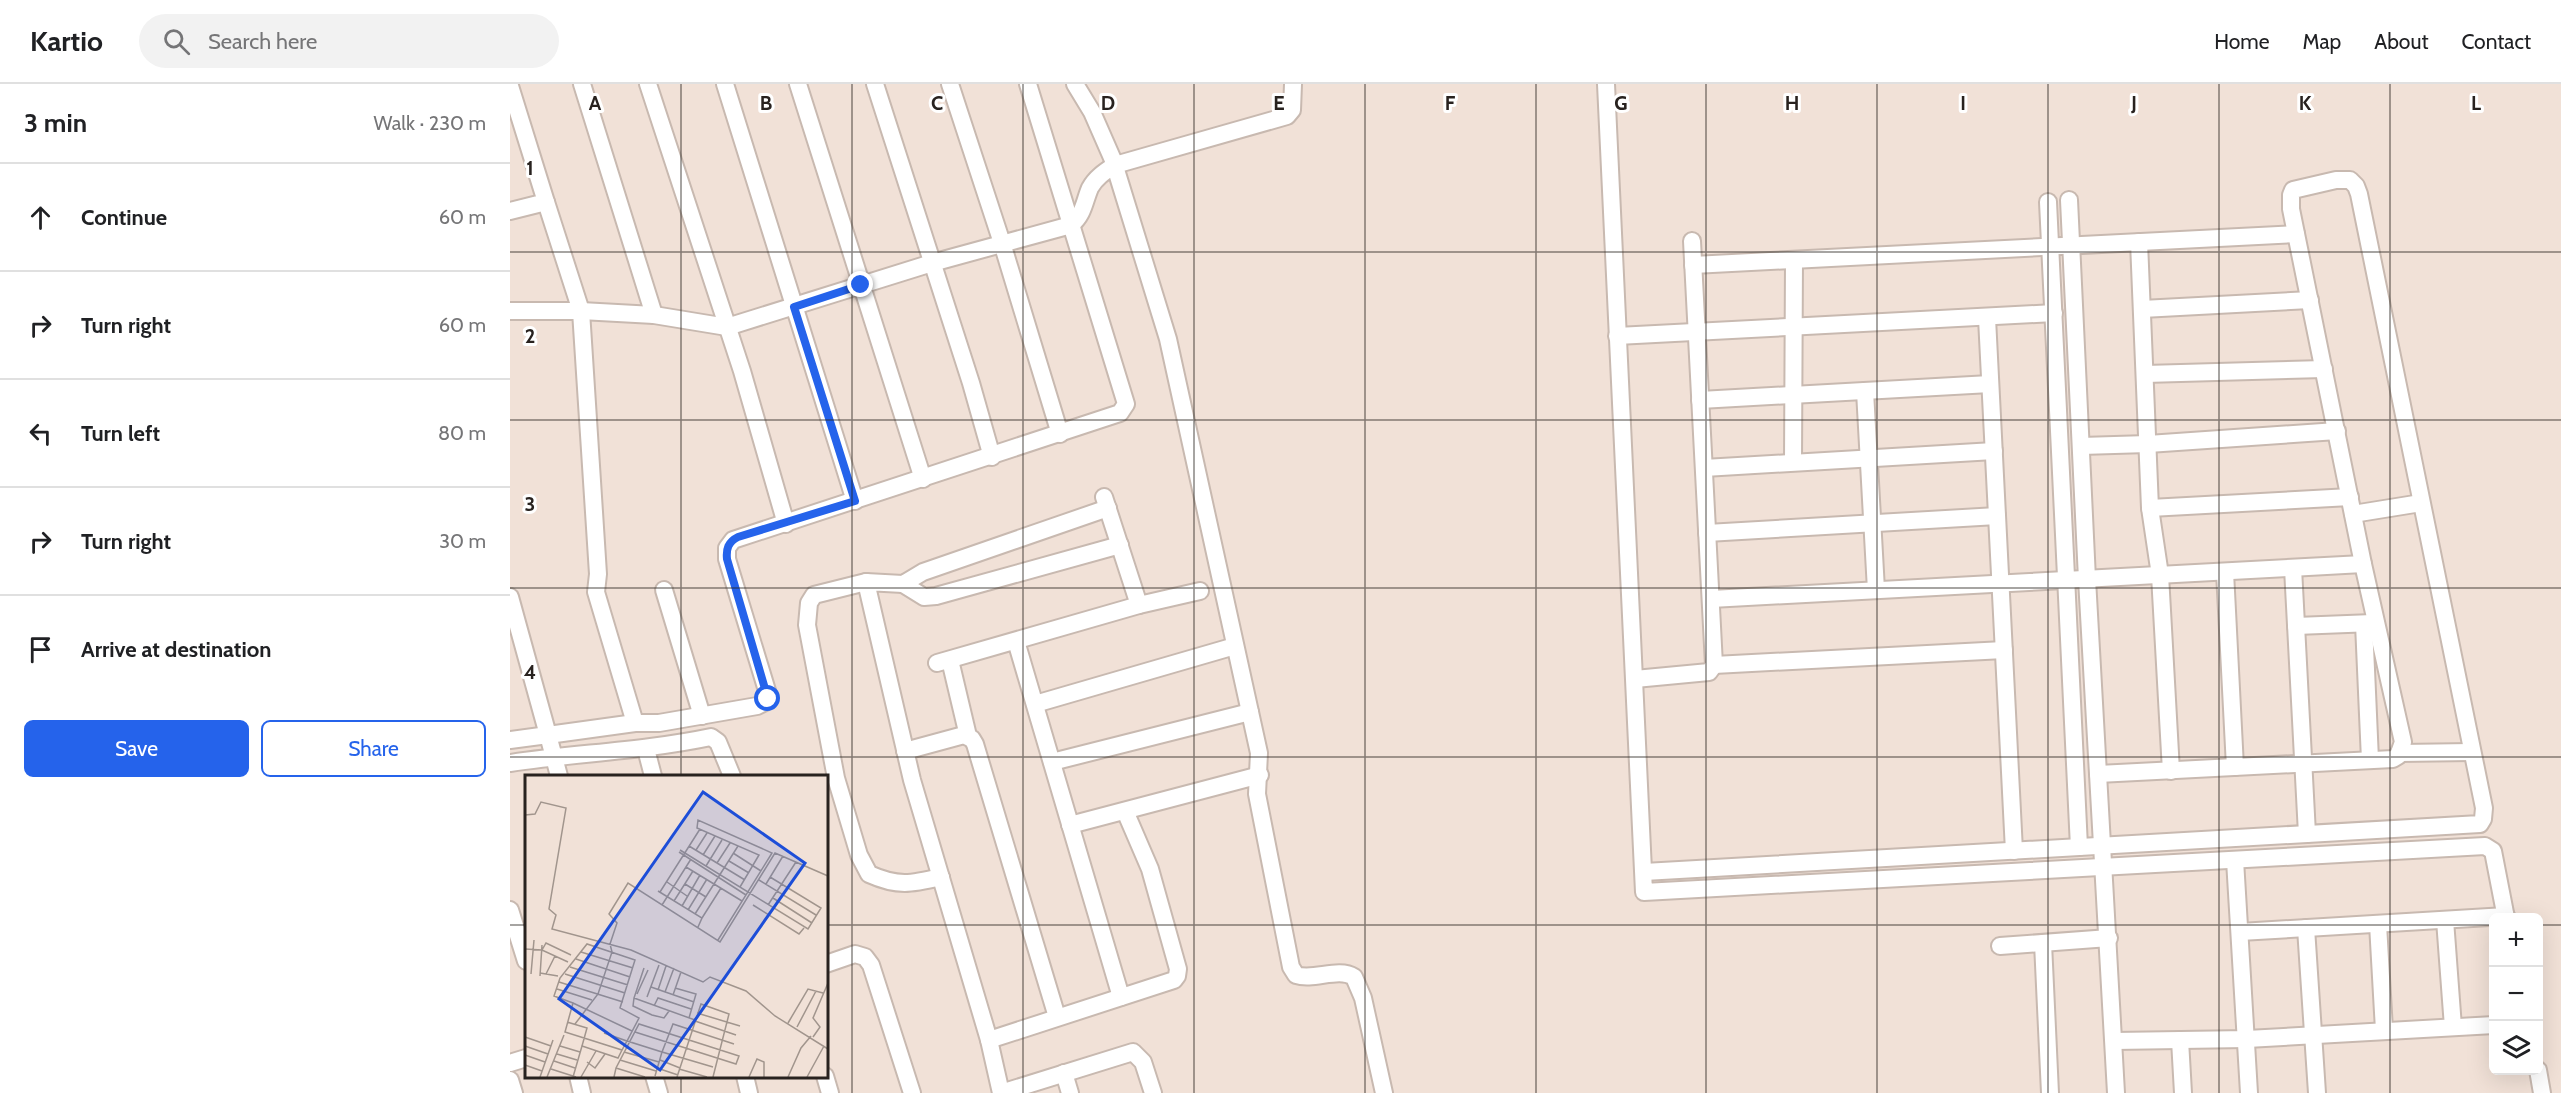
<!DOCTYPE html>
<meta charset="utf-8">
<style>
:root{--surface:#fff;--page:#f2f2f2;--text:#202124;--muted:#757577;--line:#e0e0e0;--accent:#2563eb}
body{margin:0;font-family:Cabin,sans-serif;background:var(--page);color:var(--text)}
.controls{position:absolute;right:18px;bottom:18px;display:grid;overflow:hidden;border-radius:9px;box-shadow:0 6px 24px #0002}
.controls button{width:54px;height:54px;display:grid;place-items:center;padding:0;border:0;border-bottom:2px solid var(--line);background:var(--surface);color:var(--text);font:30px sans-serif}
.stop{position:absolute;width:18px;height:18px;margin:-14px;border:4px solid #2563eb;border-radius:50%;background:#fff}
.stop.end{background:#2563eb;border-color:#fff;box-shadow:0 2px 6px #0008}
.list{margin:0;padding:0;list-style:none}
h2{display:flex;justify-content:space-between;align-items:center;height:78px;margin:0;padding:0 24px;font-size:26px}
h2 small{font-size:20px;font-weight:400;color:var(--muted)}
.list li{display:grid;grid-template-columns:39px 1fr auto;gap:18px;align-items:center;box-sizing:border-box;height:108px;padding:0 24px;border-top:2px solid var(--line)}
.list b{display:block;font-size:22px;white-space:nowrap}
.list em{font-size:20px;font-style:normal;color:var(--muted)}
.actions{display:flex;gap:12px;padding:18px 24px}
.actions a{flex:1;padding:14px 0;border:2px solid var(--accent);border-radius:9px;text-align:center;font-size:21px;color:var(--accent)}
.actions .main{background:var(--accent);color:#fff}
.icon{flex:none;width:33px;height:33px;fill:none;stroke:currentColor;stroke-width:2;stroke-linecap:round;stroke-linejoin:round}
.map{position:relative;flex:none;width:2051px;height:1009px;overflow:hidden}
header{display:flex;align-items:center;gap:36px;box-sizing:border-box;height:84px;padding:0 30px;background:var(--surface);border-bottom:2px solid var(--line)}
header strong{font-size:28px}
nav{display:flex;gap:33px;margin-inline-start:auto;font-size:21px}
.search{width:420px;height:54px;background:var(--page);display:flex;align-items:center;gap:15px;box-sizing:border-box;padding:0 21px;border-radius:33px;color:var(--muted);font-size:22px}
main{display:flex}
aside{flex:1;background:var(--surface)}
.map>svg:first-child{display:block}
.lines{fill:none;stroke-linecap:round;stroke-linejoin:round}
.minor-casing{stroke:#c8b9b0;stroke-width:20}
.minor{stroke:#fff;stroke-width:16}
.route{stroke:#2563eb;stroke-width:8}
.grid{fill:none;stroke:#28221f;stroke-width:1.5;stroke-opacity:0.55}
.inset-road{fill:none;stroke:#a1958d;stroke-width:1.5}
.view{fill:#1d4ed8;fill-opacity:0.15;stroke:#1d4ed8;stroke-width:3}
.inset-edge{fill:none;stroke:#28221f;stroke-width:3}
.grid-label{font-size:20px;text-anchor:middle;font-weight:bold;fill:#28221f;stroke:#fff;stroke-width:6;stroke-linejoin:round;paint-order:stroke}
</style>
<header>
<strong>Kartio</strong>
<div class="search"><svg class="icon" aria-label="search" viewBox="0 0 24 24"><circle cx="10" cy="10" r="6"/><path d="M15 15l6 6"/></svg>Search here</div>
<nav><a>Home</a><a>Map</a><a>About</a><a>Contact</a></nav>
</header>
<main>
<aside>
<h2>3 min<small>Walk · 230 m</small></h2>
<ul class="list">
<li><svg class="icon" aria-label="ahead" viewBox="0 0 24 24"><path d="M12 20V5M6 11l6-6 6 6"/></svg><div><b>Continue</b></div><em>60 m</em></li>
<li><svg class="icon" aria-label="right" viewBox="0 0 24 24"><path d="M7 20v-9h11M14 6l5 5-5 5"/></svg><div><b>Turn right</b></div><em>60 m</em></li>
<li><svg class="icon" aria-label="left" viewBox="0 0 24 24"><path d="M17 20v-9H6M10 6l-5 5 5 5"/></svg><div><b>Turn left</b></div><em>80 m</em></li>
<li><svg class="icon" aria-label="right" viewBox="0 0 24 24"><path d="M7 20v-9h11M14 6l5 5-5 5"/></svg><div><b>Turn right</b></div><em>30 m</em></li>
<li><svg class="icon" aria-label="arrive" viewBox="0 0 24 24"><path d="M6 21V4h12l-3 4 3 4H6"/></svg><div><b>Arrive at destination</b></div></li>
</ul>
<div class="actions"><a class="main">Save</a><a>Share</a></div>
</aside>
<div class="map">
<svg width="2051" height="1009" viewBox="0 0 2051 1009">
<rect width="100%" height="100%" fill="#f1e1d7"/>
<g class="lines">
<g class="minor-casing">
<g id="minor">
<path d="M72,0l72,231"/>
<path d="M138,0l94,287 44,153"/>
<path d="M215,0l130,417"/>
<path d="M288,0l125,395"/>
<path d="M365,0l96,299 21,74"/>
<path d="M440,0l52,159 58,191"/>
<path d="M565,0l17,28 21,48 55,179 91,414 -2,41 34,173 5,8c18,6 42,-8 58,2l9,21 21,95"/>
<path d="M1096,0l38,808 841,-46 8,5 13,67"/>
<path d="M0,2l36,116 -36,9"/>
<path d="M1559,116l18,379 29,514"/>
<path d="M36,118l35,109 17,263 -2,18 39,131"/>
<path d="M1538,118l31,645"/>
<path d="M1629,158l11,266 10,67 11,196"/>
<path d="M1183,181l603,-31"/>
<path d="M1632,225l168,-9"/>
<path d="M0,227h71l73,4 73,12 205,-64 139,-38c13,-11 13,-23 19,-37 6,-11 16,-17 25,-23l172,-49 5,-6 1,-26"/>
<path d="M1477,234l27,533"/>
<path d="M1107,252l437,-23"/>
<path d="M1635,290l179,-5"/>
<path d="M1355,307l11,199"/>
<path d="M1190,316l290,-16"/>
<path d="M1571,362l67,-2 189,-13"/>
<path d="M1283,377l1,-201"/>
<path d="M1194,384l290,-17"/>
<path d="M594,413l35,108"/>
<path d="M1640,424l200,-11"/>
<path d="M1843,430l68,-11"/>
<path d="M1197,449l290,-17"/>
<path d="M1783,484l14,266"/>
<path d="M1715,488l10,195"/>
<path d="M356,498l-52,13 -5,8 -2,22 29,153 23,77 10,19c29,13 42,10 72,3"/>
<path d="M393,500l21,13 12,-1 184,-51"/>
<path d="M154,506l38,126"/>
<path d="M0,513l38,138 87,-12h24l98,-17 8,-4 3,-8 -41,-135v-11l6,-8 387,-127 6,-9 -98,-320"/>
<path d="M1201,515l652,-35"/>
<path d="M1854,540l6,136"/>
<path d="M1786,542l77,-3"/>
<path d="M506,557l105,356"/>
<path d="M440,576l18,76"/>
<path d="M427,579l202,-58 61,-14"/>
<path d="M1204,581l290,-15"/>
<path d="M1125,595l74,-7 5,-7 -22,-424"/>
<path d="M525,620l200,-58"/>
<path d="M0,656l38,-5 11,41"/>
<path d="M136,665l7,27"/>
<path d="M395,667l59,-16 8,4 3,5 82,273"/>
<path d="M1889,669l73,-1"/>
<path d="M542,678l198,-50"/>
<path d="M0,679c67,-10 134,-12 201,-26l7,5 14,34"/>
<path d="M560,741l190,-50"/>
<path d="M1725,776l14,233"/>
<path d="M1134,788l836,-48 3,-5 1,-11 -125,-614 -3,-8 -6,-6h-14l-43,10 -2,5v14l72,355 40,178 -5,14 -5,3 -295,15"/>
<path d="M0,826l16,51"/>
<path d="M1935,836l8,107"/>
<path d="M1868,840l6,106"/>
<path d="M1796,844l11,165"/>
<path d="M1730,848l266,-16"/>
<path d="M1533,859l7,150"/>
<path d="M1490,862l109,-8"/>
<path d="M316,880l29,-10 10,3 6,8 41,128"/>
<path d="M479,956l185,-60 3,-4 1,-7 -28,-100 -25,-58"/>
<path d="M1670,956l3,53"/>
<path d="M1604,957l133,-2 247,-14"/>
<path d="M0,979l16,-5"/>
<path d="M2028,986l4,23"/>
<path d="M554,989l6,20"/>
<path d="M68,992l4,17"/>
<path d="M144,992l5,17"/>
<path d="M235,992l4,17"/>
<path d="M315,992l5,17"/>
<path d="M0,996l4,13"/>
<path d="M491,1009l-12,-53 -77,-260 -46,-198 37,2 20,-12 185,-64"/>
<path d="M491,1009l132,-41 10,10 10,31"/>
</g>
</g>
<use href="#minor" class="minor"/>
</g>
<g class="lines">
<path class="route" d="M258,615l-41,-140c-1,-10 1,-17 11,-22l117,-36 -61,-194 67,-22"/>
</g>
<path class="grid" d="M171,0v692M342,0v1009M513,0v1009M684,0v1009M855,0v1009M1026,0v1009M1196,0v1009M1367,0v1009M1538,0v1009M1709,0v1009M1880,0v1009M0,168h2051M0,336h2051M0,504h2051M0,673h2051M0,841h16M316,841h1668M2028,841h23M171,992v17"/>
<g transform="translate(15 691)">
<rect width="303" height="303" fill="#f1e1d7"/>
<path class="inset-road" d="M0,40l10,-1 6,-12 25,6 -17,101 7,6 -4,14 79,21 72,32 7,-5 36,14 29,25 53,33M164,71l56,34M155,75l128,79 13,-21 -51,-31M171,75l11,-17M154,77l67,43M208,78l28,18M178,80l12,-19M204,86l20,12M192,88l13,-20M181,91l16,-26M161,92l56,34M234,105l57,35M142,107l20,14M160,109l21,13M241,109l17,-28M133,116l44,27 -4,9M135,117l40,-63M248,123l39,25M149,126l19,-30M137,130l29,-46M228,130l46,29 5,-6M243,130l28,-43M157,131l18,-31M163,135l19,-31M170,139l43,-68M177,143l19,-30M193,165l54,-87 -74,-33 -1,8 62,27 -19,32M0,174l17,1 26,12M17,175l4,-7 25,12M56,177l52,16M51,184l54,18M45,192l58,18M119,193l-10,30 61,22M15,198l18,3M6,199l3,-34M21,199l9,-18M40,199l60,19M15,201l2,-31M34,207l64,20M126,212l43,15M150,213l21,6 -7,24M32,214l35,11M133,215l8,-24M140,217l9,-24M112,219l11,-24M148,220l8,-23M122,222l12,-32M109,223l-1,8 19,9 12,3 5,-7M48,228l59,28M129,231l4,-8 33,11M172,238l43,13M170,246l41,14M42,247l20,6 -5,18 36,12 4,-8M263,248l20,-34 15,4M50,249l23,-30 14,-42 -2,-8 7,-21 -8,-9 19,-31 92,59 55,-89 53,23M272,252l19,-36M79,258l23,8 12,-23 -19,-10 15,-48 -48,-16 -27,34 -6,18 19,7 -8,29 57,18 5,-9 35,11 11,-28 61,20M0,262l26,9M288,262l7,-10 -7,-9 15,-35M0,271l23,8M35,271l20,6M99,277l35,10M32,279l20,6M0,280l20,7M95,285l36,11M135,285l20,8M29,286l21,7M62,287l8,6 10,-14M0,290l17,6M91,293l29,9M132,293l21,7M26,294l25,8M154,294l28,8M130,301l7,-24 51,15M15,302l13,-37M22,302l17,-42M48,302l9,-31M56,302l15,-26M89,302l2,-9 23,-44 100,32 -3,8 -101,-32M152,302l24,-73 28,10 -16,63M224,302l8,-18 7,3v15M263,302l13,-29 10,-12M282,302l17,-31"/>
<path class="view" d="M178,17l102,71 -145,207 -101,-71z"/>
<rect width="303" height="303" class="inset-edge"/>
</g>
<g class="grid-label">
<text x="85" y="26">A</text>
<text x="256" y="26">B</text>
<text x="427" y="26">C</text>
<text x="598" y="26">D</text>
<text x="769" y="26">E</text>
<text x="940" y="26">F</text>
<text x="1111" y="26">G</text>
<text x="1282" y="26">H</text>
<text x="1453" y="26">I</text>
<text x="1624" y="26">J</text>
<text x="1795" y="26">K</text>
<text x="1966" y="26">L</text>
<text x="20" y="91">1</text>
<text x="20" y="259">2</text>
<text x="20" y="427">3</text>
<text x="20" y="595">4</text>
</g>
</svg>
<div class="controls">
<button>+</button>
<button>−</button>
<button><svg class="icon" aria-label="layers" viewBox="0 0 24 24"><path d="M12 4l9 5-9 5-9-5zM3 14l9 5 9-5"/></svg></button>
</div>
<div class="stop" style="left:258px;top:615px"></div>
<div class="stop end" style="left:351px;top:201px"></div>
</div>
</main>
